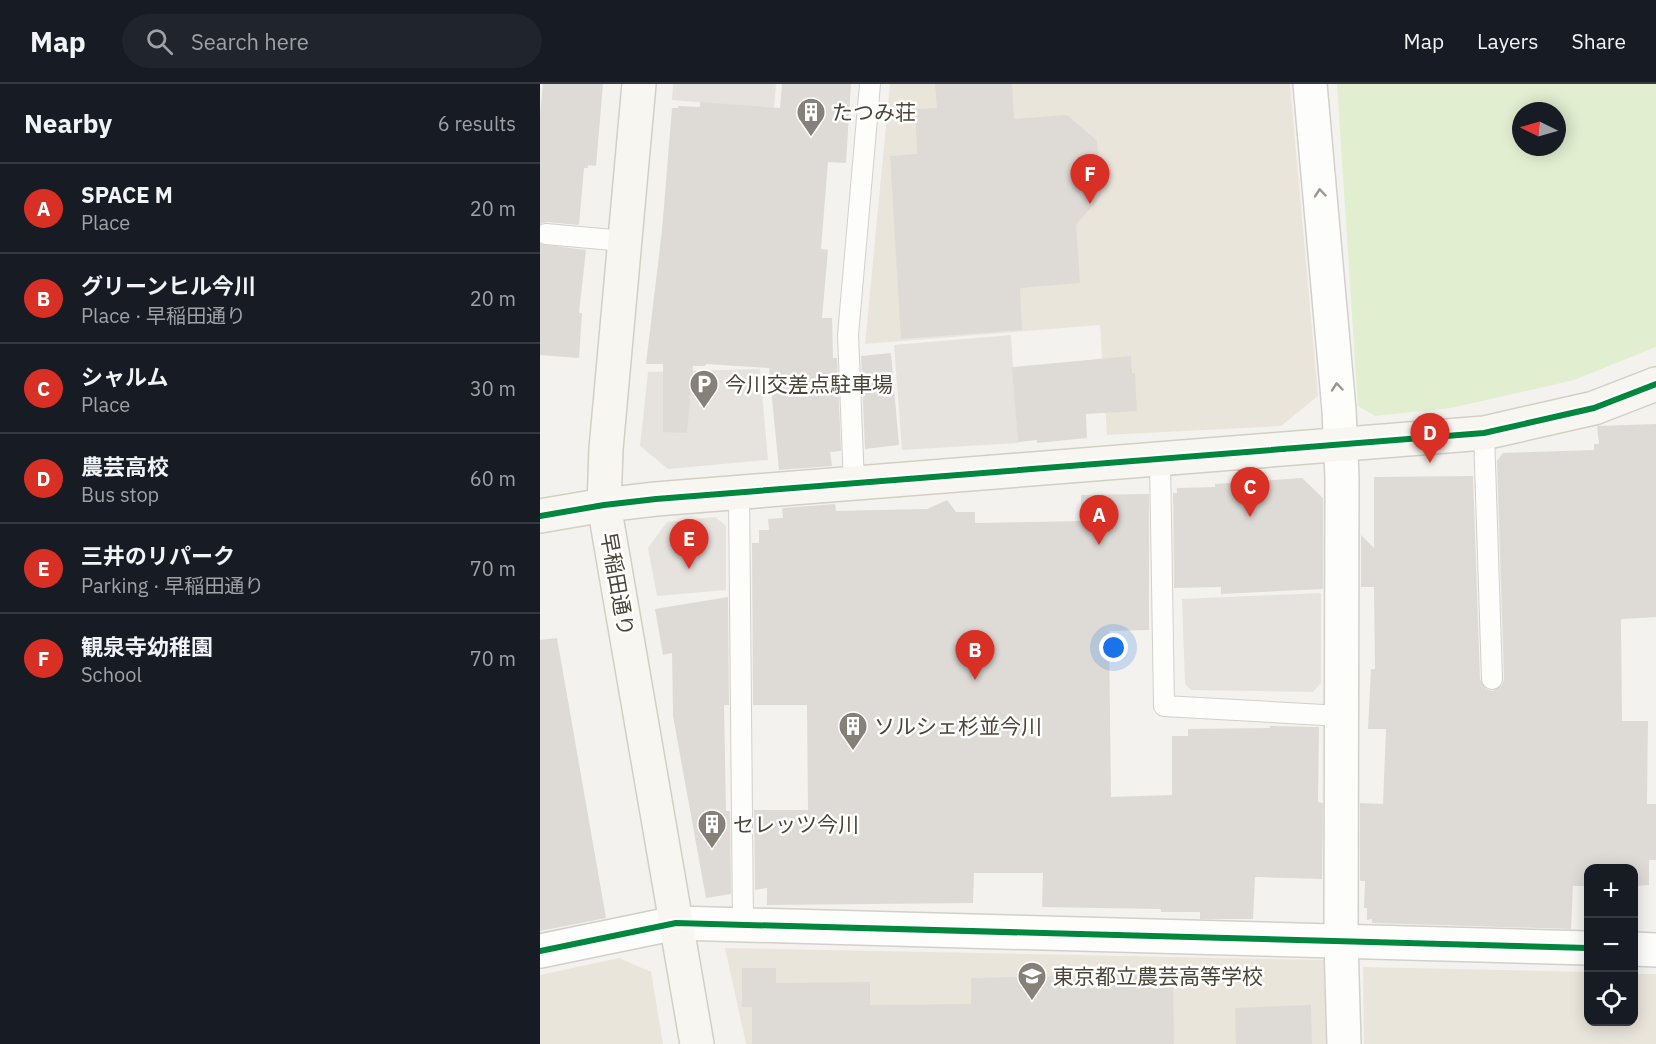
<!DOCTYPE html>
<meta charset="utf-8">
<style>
:root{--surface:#171b24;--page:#20242c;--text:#f1f3f6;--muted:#9ea1a6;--line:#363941;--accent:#d93025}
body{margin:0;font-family:"IBM Plex Sans","Noto Sans JP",sans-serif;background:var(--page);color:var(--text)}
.controls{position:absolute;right:18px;bottom:18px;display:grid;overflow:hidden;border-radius:12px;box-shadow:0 3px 15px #0003}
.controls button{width:54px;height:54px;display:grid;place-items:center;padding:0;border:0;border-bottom:2px solid var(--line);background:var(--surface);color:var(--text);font:30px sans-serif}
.compass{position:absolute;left:972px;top:18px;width:54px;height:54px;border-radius:50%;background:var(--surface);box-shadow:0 3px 15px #0003;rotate:275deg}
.you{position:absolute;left:574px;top:564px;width:21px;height:21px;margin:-15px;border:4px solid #fff;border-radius:50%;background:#1a73e8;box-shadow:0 0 0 9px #1a73e833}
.badge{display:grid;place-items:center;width:39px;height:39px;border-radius:50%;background:var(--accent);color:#fff;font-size:20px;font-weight:700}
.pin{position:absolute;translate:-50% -50px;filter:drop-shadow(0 2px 3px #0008)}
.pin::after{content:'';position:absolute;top:32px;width:21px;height:18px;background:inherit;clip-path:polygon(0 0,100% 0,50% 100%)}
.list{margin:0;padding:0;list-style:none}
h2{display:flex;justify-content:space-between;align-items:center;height:78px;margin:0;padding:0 24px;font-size:26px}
h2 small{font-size:20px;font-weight:400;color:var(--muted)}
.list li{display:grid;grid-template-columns:39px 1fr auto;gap:18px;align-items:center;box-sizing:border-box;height:90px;padding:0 24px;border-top:2px solid var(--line)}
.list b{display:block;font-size:22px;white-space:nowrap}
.list p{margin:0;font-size:20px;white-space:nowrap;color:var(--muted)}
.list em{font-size:20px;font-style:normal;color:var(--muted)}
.icon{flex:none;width:33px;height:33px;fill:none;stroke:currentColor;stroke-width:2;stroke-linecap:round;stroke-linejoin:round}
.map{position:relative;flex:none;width:1116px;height:960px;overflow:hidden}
header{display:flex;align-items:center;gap:36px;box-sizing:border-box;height:84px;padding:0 30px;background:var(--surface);border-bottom:2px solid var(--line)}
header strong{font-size:28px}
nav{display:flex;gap:33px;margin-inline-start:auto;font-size:21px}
.search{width:420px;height:54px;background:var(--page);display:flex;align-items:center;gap:15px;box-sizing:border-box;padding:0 21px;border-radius:33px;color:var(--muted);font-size:22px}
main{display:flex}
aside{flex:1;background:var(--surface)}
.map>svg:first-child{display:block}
.education{fill:#eae5da}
.green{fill:#e1eecf;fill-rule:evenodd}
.parking{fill:#e6e3df}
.building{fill:#dedbd6}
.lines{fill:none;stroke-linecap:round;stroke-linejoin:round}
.lane-casing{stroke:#d2d0cb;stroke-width:22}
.street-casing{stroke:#d2d0cb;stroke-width:36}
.secondary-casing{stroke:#d3cfc5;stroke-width:36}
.lane{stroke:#fdfdfc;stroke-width:20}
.street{stroke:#fdfdfc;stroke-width:33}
.secondary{stroke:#f7f6f1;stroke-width:33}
.cycleway-casing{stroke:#fff;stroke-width:10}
.cycleway{stroke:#00873e;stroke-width:6}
.oneway{stroke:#9b9791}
.labels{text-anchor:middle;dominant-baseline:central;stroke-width:5;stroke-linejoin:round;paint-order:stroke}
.poi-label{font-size:21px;fill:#4b4439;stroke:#fff;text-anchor:start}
.street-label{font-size:21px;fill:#4b4439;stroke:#fff}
</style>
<header>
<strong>Map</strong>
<div class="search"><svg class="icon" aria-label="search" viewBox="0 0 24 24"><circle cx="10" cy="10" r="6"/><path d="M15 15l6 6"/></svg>Search here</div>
<nav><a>Map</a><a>Layers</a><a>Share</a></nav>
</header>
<main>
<aside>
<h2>Nearby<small>6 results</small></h2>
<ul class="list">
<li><span class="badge">A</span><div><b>SPACE M</b><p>Place</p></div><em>20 m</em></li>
<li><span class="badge">B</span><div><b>グリーンヒル今川</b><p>Place · 早稲田通り</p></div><em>20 m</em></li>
<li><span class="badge">C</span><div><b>シャルム</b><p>Place</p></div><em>30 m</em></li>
<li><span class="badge">D</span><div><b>農芸高校</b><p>Bus stop</p></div><em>60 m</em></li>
<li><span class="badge">E</span><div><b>三井のリパーク</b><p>Parking · 早稲田通り</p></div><em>70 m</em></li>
<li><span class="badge">F</span><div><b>観泉寺幼稚園</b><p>School</p></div><em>70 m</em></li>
</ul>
</aside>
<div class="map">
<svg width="1116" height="960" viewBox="0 0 1116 960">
<rect width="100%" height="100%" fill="#f4f2ee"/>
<g class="education">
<path d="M350,0h400l28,312 -37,30 -174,9 -7,-110 -235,19z"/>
<path d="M185,864l601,12 2,84h-582z"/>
<path d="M79,874l32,14 12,72h-123v-69z"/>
<path d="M823,883l225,5v50h46v-48h22v70h-292z"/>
</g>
<path class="green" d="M797,0h319v263l-82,33 -123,28 -76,8 -17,-10zM981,27h36v36h-36z"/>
<g class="parking">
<path d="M133,0h103l-2,25 -102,-9z"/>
<path d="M471,251l7,108 -116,7 -8,-105z"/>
<path d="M220,285l8,91 -100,9 -28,-23 8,-74z"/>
<path d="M175,433l11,9v64l-69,6 -9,-48 19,-26z"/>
<path d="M781,509v90l-8,9 -122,-2 -6,-6 -3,-85z"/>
</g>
<g class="building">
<path d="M3,0h60l-7,82 -8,-1v3h-4l-5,57 -32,-3 -7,2v-109z"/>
<path d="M242,0h69l-5,79 -18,-1 -7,87 7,1 -6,68h10l1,40h4l4,93 -11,1 2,14 -53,4 -10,-102 -63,-4 -1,2h-12l-6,67 -24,-1v-68h-17l16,-134 10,-122h6v-2l22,1v-5l80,6z"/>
<path d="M395,0h77l2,35 53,-4 30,26 4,55 -25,29 4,58 -60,5 2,42 -121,9 -11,-183 27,-2 -2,-45 22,-1z"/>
<path d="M0,160l46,6 -7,63h3l-3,45 -39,-3z"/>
<path d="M351,269l8,92 -34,4 -4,-93z"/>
<path d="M591,272l1,17h3l2,38 -51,3 1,24 -50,5v-3l-19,2 -6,-75z"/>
<path d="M1116,340v193l-33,2 -2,1 1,101h26l-1,83h9v56h-7v25l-15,1v-18h-46v18h-15l-2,43 -199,-6v-4l-5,1v-12h-3l1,-27h-5v-78l23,1 3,-75h-18l3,-60h4l-1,-82h-13v-52l13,13v-71l99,-1 7,203 6,10 7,2 9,-6 2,-6 -7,-218 6,-8 91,-3v-6h5l-2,-18z"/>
<path d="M762,394l21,20v91l-102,5v-7l-47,1 -1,-95h4v-5l38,-1v-3z"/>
<path d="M609,410v136l-40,1 2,166 61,-2v-59h16v-7l82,-1v-2l49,1 -1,75 5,1 -1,76 -67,-2 -2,42h-53v-7h-39v-3l-119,-2 1,-34h-69l-1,30 -206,2v-17l-12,2 -1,-80h54l-1,-105h-54l-1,-162h7v-13h10l-1,-11 15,-1 -1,-10 53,-4 1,7 91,-2 20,-9 9,12h19v11l106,-2v-26z"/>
<path d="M188,513l1,108h-5l2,106h4l1,83 -25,4 -33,-182 -1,-63 -9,2 -8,-46z"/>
<path d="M17,554l49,280 -66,13v-291z"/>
<path d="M202,884h34v15l94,-1v23l101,-1v-26l202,-4 1,70h-422v-37h-10z"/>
<path d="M771,921l1,39h-76l-1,-36z"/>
</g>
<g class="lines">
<g class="lane-casing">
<g id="lane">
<path d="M6,150l78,7"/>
<path d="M944,349l8,246"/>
<path d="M620,376l4,246 177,10"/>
<path d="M314,400l-6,-149 22,-251"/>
<path d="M199,409l4,432"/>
</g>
</g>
<g class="street-casing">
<g id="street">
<path d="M770,0l29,326 3,67 -1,464 3,103"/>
<path d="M1094,865l22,1"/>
<path d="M0,867l136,-28 912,25"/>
</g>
</g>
<g class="secondary-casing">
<g id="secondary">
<path d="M99,0l-33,365 -2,56 93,539"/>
<path d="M0,432l64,-11 52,-6 828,-66 110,-25 62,-24"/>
</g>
</g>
<use href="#lane" class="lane"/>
<use href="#street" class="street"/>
<use href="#secondary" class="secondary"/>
<g class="cycleway-casing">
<g id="cycleway">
<path d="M0,432l64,-11 52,-6 828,-66 110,-25 62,-24"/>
<path d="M0,867l136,-28 912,25"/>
</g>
</g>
<use href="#cycleway" class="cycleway"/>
</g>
<defs><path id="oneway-chevron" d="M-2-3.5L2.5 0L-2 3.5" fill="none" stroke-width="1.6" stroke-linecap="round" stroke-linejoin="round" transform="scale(1.5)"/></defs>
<g class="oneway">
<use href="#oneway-chevron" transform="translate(780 109) rotate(-95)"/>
<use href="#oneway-chevron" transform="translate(797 303) rotate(-95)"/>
</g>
<defs>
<g id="building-pin" transform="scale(1.5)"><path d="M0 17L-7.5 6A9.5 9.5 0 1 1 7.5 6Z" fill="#868178" stroke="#fff"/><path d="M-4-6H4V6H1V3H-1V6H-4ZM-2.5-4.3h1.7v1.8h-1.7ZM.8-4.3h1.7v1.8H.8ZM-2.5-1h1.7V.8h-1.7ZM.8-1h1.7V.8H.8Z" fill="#fff"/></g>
<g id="parking-pin" transform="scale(1.5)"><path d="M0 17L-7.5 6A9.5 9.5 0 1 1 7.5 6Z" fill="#868178" stroke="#fff"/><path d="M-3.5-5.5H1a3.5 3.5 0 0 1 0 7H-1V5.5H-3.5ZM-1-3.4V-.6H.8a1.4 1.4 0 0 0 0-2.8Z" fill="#fff"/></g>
<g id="school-pin" transform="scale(1.5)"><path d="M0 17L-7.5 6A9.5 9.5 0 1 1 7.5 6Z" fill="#868178" stroke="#fff"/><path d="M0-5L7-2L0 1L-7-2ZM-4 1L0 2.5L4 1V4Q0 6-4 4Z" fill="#fff"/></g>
</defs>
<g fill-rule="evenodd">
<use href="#building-pin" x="271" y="28"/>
<use href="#parking-pin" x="164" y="300"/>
<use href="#building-pin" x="313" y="642"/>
<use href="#building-pin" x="172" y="740"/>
<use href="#school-pin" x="492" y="892"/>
</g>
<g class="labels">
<g class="poi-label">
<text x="292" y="28">たつみ荘</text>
<text x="185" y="300">今川交差点駐車場</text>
<text x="334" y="642">ソルシェ杉並今川</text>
<text x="193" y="740">セレッツ今川</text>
<text x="513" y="892">東京都立農芸高等学校</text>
</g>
<g class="street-label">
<text transform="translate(78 500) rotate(80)">早稲田通り</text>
</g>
</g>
</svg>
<div class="controls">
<button>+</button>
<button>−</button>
<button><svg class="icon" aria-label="locate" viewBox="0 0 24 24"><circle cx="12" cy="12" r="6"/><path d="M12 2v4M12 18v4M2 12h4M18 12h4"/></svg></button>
</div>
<svg class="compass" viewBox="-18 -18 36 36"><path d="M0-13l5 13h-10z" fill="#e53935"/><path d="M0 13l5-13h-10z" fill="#9ea1a6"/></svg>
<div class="you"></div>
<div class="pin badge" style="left:559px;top:461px">A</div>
<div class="pin badge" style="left:435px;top:596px">B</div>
<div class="pin badge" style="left:710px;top:433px">C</div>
<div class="pin badge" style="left:890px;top:379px">D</div>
<div class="pin badge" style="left:149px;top:485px">E</div>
<div class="pin badge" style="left:550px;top:120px">F</div>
</div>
</main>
